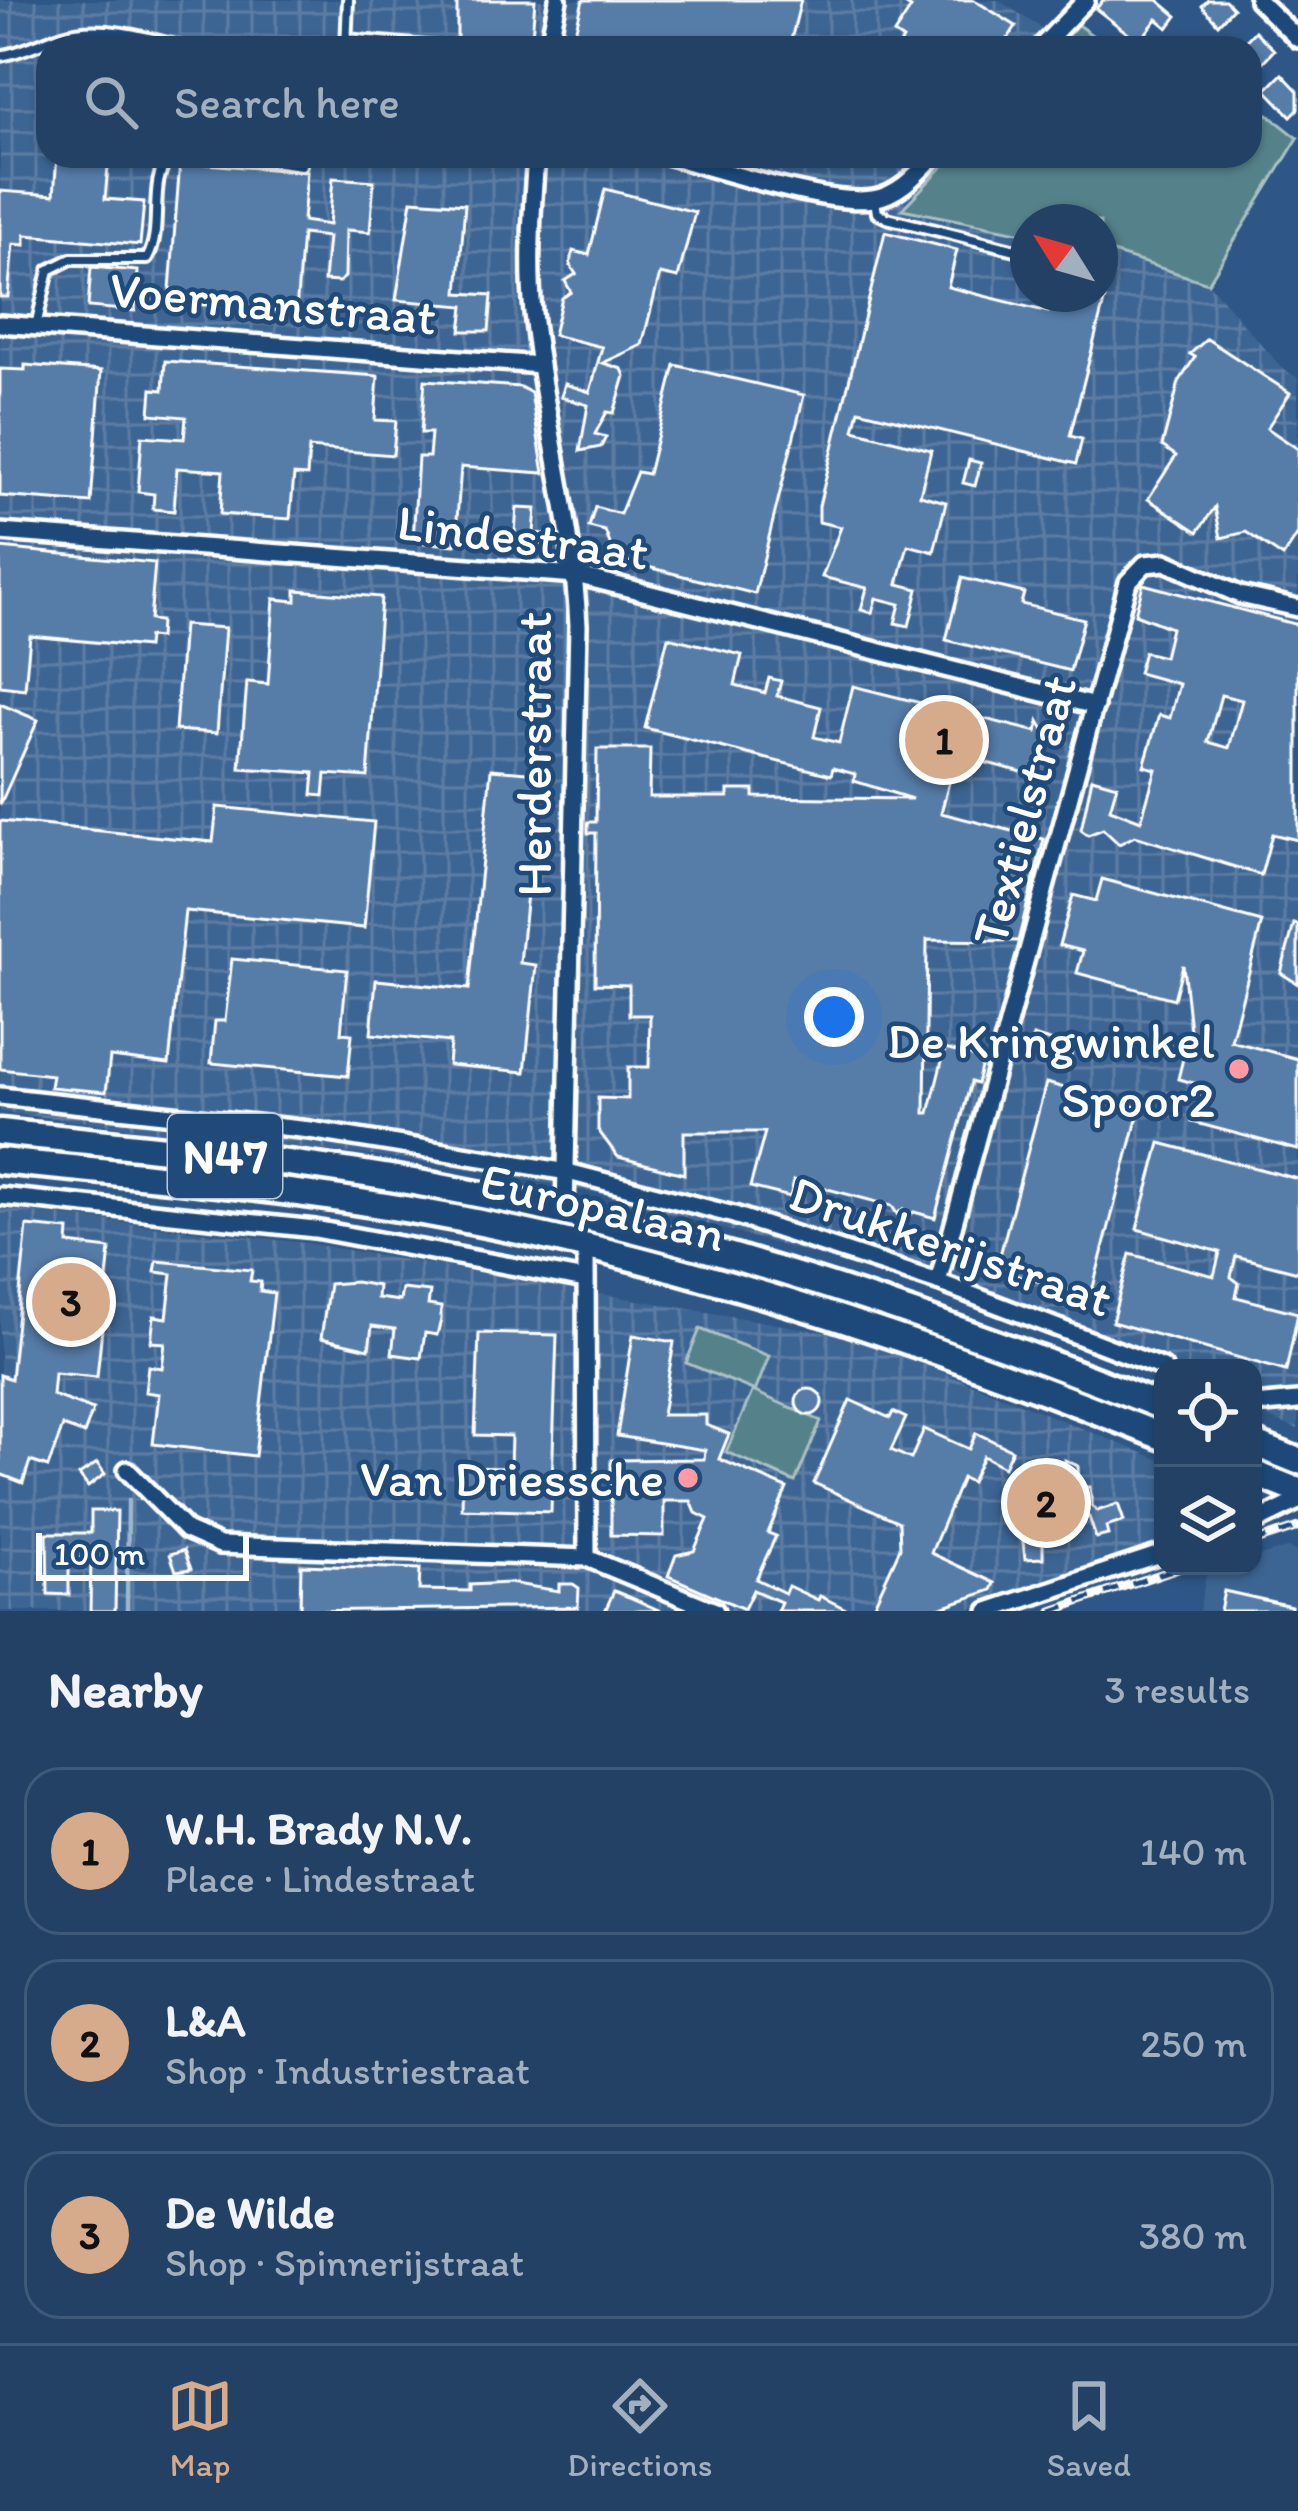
<!DOCTYPE html>
<meta charset="utf-8">
<style>
:root{--surface:#224165;--page:#2a486b;--text:#f1f3f6;--muted:#a2afbf;--line:#3f5a79;--accent:#d6ab8b}
body{margin:0;font-family:Itim,sans-serif;background:var(--page);color:var(--text)}
.controls{position:absolute;right:36px;bottom:36px;display:grid;overflow:hidden;border-radius:24px;box-shadow:0 3px 9px #0004}
.controls button{width:108px;height:108px;display:grid;place-items:center;padding:0;border:0;border-bottom:3px solid var(--line);background:var(--surface);color:var(--text);font:60px sans-serif}
.compass{position:absolute;left:1010px;top:204px;width:108px;height:108px;border-radius:50%;background:var(--surface);box-shadow:0 3px 9px #0004;rotate:307deg}
.scale{position:absolute;left:36px;bottom:30px;width:213px;box-sizing:border-box;padding-left:12px;border:6px solid #fff;border-top:0;font-size:33px;line-height:42px;white-space:nowrap;color:#fff;-webkit-text-stroke:9px #1f4a7a;paint-order:stroke}
.you{position:absolute;left:834px;top:1017px;width:42px;height:42px;margin:-30px;border:9px solid #fff;border-radius:50%;background:#1a73e8;box-shadow:0 0 0 18px #1a73e833}
.badge{display:grid;place-items:center;width:78px;height:78px;border-radius:50%;background:var(--accent);color:#111;font-size:39px;font-weight:700}
.pin{position:absolute;translate:-50% -50%;border:6px solid #fff;box-shadow:0 3px 12px #0006}
.list{margin:0;padding:0;list-style:none}
h2{display:flex;justify-content:space-between;align-items:center;height:156px;margin:0;padding:0 48px;font-size:51px}
h2 small{font-size:39px;font-weight:400;color:var(--muted)}
.list li{display:grid;grid-template-columns:78px 1fr auto;gap:36px;align-items:center;box-sizing:border-box;height:168px;margin:0 24px 24px;padding:0 24px;border:3px solid var(--line);border-radius:36px}
.list b{display:block;font-size:45px;white-space:nowrap}
.list p{margin:0;font-size:39px;white-space:nowrap;color:var(--muted)}
.list em{font-size:39px;font-style:normal;color:var(--muted)}
.icon{flex:none;width:66px;height:66px;fill:none;stroke:currentColor;stroke-width:2;stroke-linecap:round;stroke-linejoin:round}
.map{position:relative;flex:none;width:1298px;height:1611px;overflow:hidden}
.search{position:absolute;background:var(--surface);box-shadow:0 3px 9px #0004;left:36px;right:36px;top:36px;height:132px;display:flex;align-items:center;gap:30px;box-sizing:border-box;padding:0 42px;border-radius:36px;color:var(--muted);font-size:45px}
.sheet{height:732px;background:var(--surface)}
nav{display:flex;justify-content:space-around;align-items:center;box-sizing:border-box;height:168px;border-top:3px solid var(--line);background:var(--surface);font-size:33px;color:var(--muted)}
nav a{display:grid;justify-items:center;gap:6px}
nav .on{color:var(--accent)}
.map>svg:first-child{display:block}
.built{fill:#3e6593}
.industrial{fill:url(#industrial-grid)}
.grass{fill:#55828a;stroke:#aac0c4;stroke-width:3}
.lines{fill:none;stroke-linecap:round;stroke-linejoin:round}
.stream{stroke:#9db8ce;stroke-width:4.5}
.building{fill:#577ba8;stroke:#fff;stroke-width:3;fill-rule:evenodd}
.service-casing{stroke:#fff;stroke-width:16}
.minor-casing{stroke:#fff;stroke-width:24}
.trunk-casing{stroke:#fff;stroke-width:33}
.service{stroke:#1f4a7a;stroke-width:8}
.minor{stroke:#1f4a7a;stroke-width:15}
.trunk{stroke:#1f4a7a;stroke-width:24}
.rail-casing{stroke:#fff;stroke-width:9}
.rail{stroke:#1f4a7a;stroke-width:4.5;stroke-dasharray:14;stroke-linecap:butt}
.poi-dot{fill:#ff9aa2;stroke:#1f4a7a;stroke-width:4.5}
.labels{text-anchor:middle;dominant-baseline:central;stroke-width:9;stroke-linejoin:round;paint-order:stroke}
.shield{fill:#1f4a7a;stroke:#bcc9d7;stroke-width:3}
.shield-label{font-size:48px;font-weight:bold;fill:#fff}
.street-label{font-size:51px;fill:#fff;stroke:#1f4a7a}
.poi-label{font-size:51px;fill:#fff;stroke:#1f4a7a;text-anchor:end}
</style>
<div class="map">
<svg width="1298" height="1611" viewBox="0 0 1298 1611">
<defs>
<pattern id="industrial-grid" width="8" height="8" patternUnits="userSpaceOnUse" patternTransform="scale(3)"><rect width="8" height="8" fill="#3e6593"/><path d="M0 4h8M4 0v8" fill="none" stroke="#5b7ca3"/></pattern>
</defs>
<rect width="100%" height="100%" fill="#2e5787"/>
<filter id="ink" filterUnits="userSpaceOnUse"><feTurbulence type="fractalNoise" baseFrequency=".00833" numOctaves="2"/><feDisplacementMap in="SourceGraphic" scale="24" xChannelSelector="R" yChannelSelector="G"/><feConvolveMatrix kernelMatrix="1 2 1 2 8 2 1 2 1" color-interpolation-filters="sRGB"/></filter>
<g filter="url(#ink)">
<path class="built" d="M1287,1548l11,4v59h-99l8,-40 46,-5v-8z"/>
<g class="industrial">
<path d="M0,0h998l65,42 -7,6h-1008v108h905l-50,53 125,25v60h72v-45l108,34 75,86 15,9v1051l-45,-17v-44h-90v9l-218,-85 -348,-99 -150,-28 -447,-53z"/>
<path d="M0,1209l306,34 552,95 305,123v82l-197,68h-966z"/>
</g>
<g class="grass">
<path d="M1078,24v1l32,23h-53z"/>
<path d="M1250,100l48,38 -90,145 -108,-34v-27h-72v12l-126,-25 51,-53h297z"/>
<path d="M700,1329l69,27 -14,36 66,29 -26,61 -69,-30 27,-62 -67,-27z"/>
</g>
<g class="lines">
<path class="stream" d="M127,1611l1,-110"/>
</g>
<g class="building">
<path d="M457,0h78l-4,48h-74z"/>
<path d="M583,0h218l-12,48h-218z"/>
<path d="M898,0h76l42,26 -14,22h-104l5,-8 -9,-6 17,-26z"/>
<path d="M1103,0h55l19,16 -9,12 -11,-9 -18,23 -43,-33z"/>
<path d="M1208,0h17l8,8 -15,16 -16,-18z"/>
<path d="M1255,31l19,19 -15,16 -9,-18h-11z"/>
<path d="M1282,74l16,17v18l-7,7 -25,-26z"/>
<path d="M57,156h52l-4,43 39,3 -4,43 -115,-10v10l-12,-1 -5,53h-8v-106l54,4z"/>
<path d="M180,162l127,10 -4,49 26,4 4,-47 41,3 -4,51 -24,-2 -1,47 -6,5 -15,-1 4,-44 -26,-3 -6,78 -127,-10z"/>
<path d="M605,189l90,23 -17,66 -18,-4 -18,71 -39,18 19,6 3,7 -11,37 -7,-1 -12,22 11,3 -5,10 -21,4 8,-46 -27,-8 4,-13 25,8 12,-45 -49,-12 9,-37 9,-6 -6,-11 11,-7 -6,-9 3,-14 16,4z"/>
<path d="M412,200l53,4 -7,89 34,2 -3,36h-28l3,-25 -68,-6z"/>
<path d="M885,232l72,18 -9,37 100,25 5,-18h53l-36,142 12,3 -6,25 -217,-54 -5,20 77,20 -11,45 26,7 -12,50 -26,-7 -10,39 20,5 -9,37 -14,-3 5,-19 -24,-6 -4,15 -11,-3 6,-22 -45,-11 19,-50 -22,-5v-16z"/>
<path d="M91,267l47,4 -3,40 -47,-4z"/>
<path d="M1207,339l83,54 -23,35 31,21v85l-15,23 -37,-25 -25,6 -6,-31 -17,25 -50,-33 28,-43 -14,-10 17,-64 16,-25 -5,-3z"/>
<path d="M165,361l213,15 -3,44 21,1 -3,34 -84,-7 -2,28 -13,-1 -4,44 -70,-5 3,-43 -46,-3 -3,43 -21,-2 1,-15 -16,-2 4,-56 42,3 2,-22 -36,-3 2,-25 11,1z"/>
<path d="M25,365l76,6 -10,132 -91,-7v-127l25,1z"/>
<path d="M675,365l129,30 -49,199 -139,-35 -11,-28 -16,-4 6,-20 25,7 17,-42 11,2z"/>
<path d="M425,380l95,7 11,6 13,80 -83,-6 -6,78 -42,-3 5,-85h11l2,-24h-10z"/>
<path d="M969,460l12,3 -6,23 -12,-3z"/>
<path d="M517,508l19,1 -2,24 9,1 -1,12 -28,-2z"/>
<path d="M0,548l155,15 -5,57 10,1 -1,17 -11,-1 -1,10 -117,-11 -5,53 -25,-3z"/>
<path d="M962,578l62,15 -3,11 63,15 -14,52 -124,-31z"/>
<path d="M1143,584l155,41v215l-26,-6 -11,41 -126,-39 -16,8 -16,-15 -15,6 -7,-5 11,-52 25,7 -7,24 31,12 15,-52 -12,-3 15,-51 11,3 9,-34 -41,-11 6,-21 20,5 7,-29 -36,-14zM1221,695l21,5 -13,48 -21,-6z"/>
<path d="M296,590l85,7 -13,180 -42,-3 -2,22 -12,-1 2,-22 -74,-5 7,-86 21,2 6,-85 22,2z"/>
<path d="M183,625l42,3 -8,105 -42,-3z"/>
<path d="M668,637l74,18 -7,30 30,8 4,-15 12,3 -4,15 44,11 -7,30 25,6 14,-57 184,46 2,-11 9,16 -5,23 -13,14 -74,-19 -15,58 103,26 -26,102 -91,-1 -2,173h4l16,-64 38,10 -6,25 -6,-2 -36,136 -21,-6 -6,4 -5,-7 -6,5 -5,-8 -98,-26 -4,17 -40,-10 15,-55h-81v42l-66,-17 -20,-27v-32l30,1v-32h21l1,-52h-21v-30l-34,-1 1,-151h-8v-11h8l1,-73h53l-1,48h79v-7h26v7l158,2 -58,-18 1,-7 -22,-6 -2,7 -186,-47z"/>
<path d="M0,704l38,16 -38,85z"/>
<path d="M491,769l48,4 -19,190 16,2 -11,107 -77,-7 2,-23 -79,-8 5,-54 93,9z"/>
<path d="M217,807l157,15 -10,106 -179,-17 -16,153 -59,-7 -4,35 -56,-5 2,-12 -52,-6v-248l213,21z"/>
<path d="M1102,879l160,43 -31,119 67,18v91l-106,-28 10,-37 -24,-6 12,-49 -7,-65 -9,34 -97,-26 6,-22 -24,-6 14,-50 23,6z"/>
<path d="M1294,924l4,1v59l-17,-11z"/>
<path d="M232,959l115,11 -6,63 11,1 -4,42 -137,-13 4,-42h10z"/>
<path d="M1033,1036l40,12 -4,15 -31,-7 -9,-6z"/>
<path d="M1046,1083l94,25 -49,187 -95,-25z"/>
<path d="M1160,1143l138,36v93l-62,-16 -5,21 8,6 -3,14 62,16 -12,58 -174,-49 18,-68 84,22 6,-24 -83,-23z"/>
<path d="M27,1226l42,4 -1,14 42,5 -13,128 -43,-4 -2,22 41,15 -9,24 -21,-8 -15,41 -18,-6 -7,22 -23,-9v-99l11,4z"/>
<path d="M157,1261l95,9 -2,11 11,1 -1,9 14,2 -19,163 -102,-12 6,-50 -14,-2 3,-26 14,2 3,-25 -14,-1 3,-26 13,2 5,-44 -17,-2z"/>
<path d="M355,1282l23,4 -1,12 23,3 2,-12 28,3 -2,13 13,2v13l-4,15 -12,-2 -4,25 -29,-4 3,-25 -23,-3 -3,23 -48,-11 8,-54z"/>
<path d="M479,1333l78,2 -6,177 -89,-3 1,-42 47,1 1,-32 -36,-1z"/>
<path d="M633,1335l41,7 -12,73h44v10l23,9 -10,25 68,29 -19,45 8,3 -20,43 29,14 3,-7 30,14 2,-4 30,15h-73l4,-9 -28,-12 -9,19 -76,-33 8,-21 18,-4 14,-32 -12,-6 -5,-12h-27v35l-53,-1v-75l93,-1 1,-9 -88,-14z"/>
<circle cx="809" cy="1402" r="13"/>
<path d="M850,1400l40,18 3,-6 13,6 -15,32 20,9 13,-30 45,20 7,-16 36,17 -8,17 -21,-11 -12,26 -9,-4 -31,75 64,30 -3,7 -62,21h-59l29,-63 -1,-26 -85,-39z"/>
<path d="M1065,1460l13,6 1,21h11l2,19 5,5 21,-7 6,17 -18,6 2,8 -12,3 -7,-21 -46,3v38l-18,1 -10,-85 50,-3z"/>
<path d="M97,1463l8,11 -17,13 -9,-12z"/>
<path d="M91,1511h26l-2,100h-25l1,-52 -22,-1v37l-21,-1 -1,-61h44z"/>
<path d="M184,1550l7,19 -15,2 -6,-17z"/>
<path d="M301,1565l119,4 -1,21 51,1v-6l39,-2 50,8v-7h14l6,4 -1,19 -278,4z"/>
<path d="M614,1591l15,6 32,14h-56z"/>
<path d="M1224,1591l67,15v5h-71z"/>
</g>
<g class="lines">
<g class="service-casing">
<g id="service">
<path d="M346,39l103,9"/>
<path d="M346,48l2,-48"/>
<path d="M0,56c24,-4 40,-14 63,-21 37,-12 87,3 123,13"/>
<path d="M237,156l64,9"/>
<path d="M875,200l2,13 10,5 141,35"/>
<path d="M36,326l13,-56 22,-11h76c18,-32 -1,-76 23,-103"/>
</g>
</g>
<g class="minor-casing">
<g id="minor">
<path d="M1258,0l40,39"/>
<path d="M548,48l10,-48"/>
<path d="M1040,48l46,-48"/>
<path d="M536,156c-4,53 -8,105 -3,157 11,105 40,207 45,312l-13,588"/>
<path d="M669,156c49,13 158,50 204,43 26,-4 44,-25 61,-43"/>
<path d="M0,324l540,41"/>
<path d="M0,532l576,43 519,131"/>
<path d="M0,1096l310,34 258,42 166,43 204,67 225,86"/>
<path d="M0,1196l315,33 270,51"/>
<path d="M586,1246l1,312"/>
<path d="M938,1282l190,-700 17,-18 20,-2 75,33 58,13"/>
<path d="M1253,1405l45,-4"/>
<path d="M127,1470l59,60 34,15 367,13 128,53"/>
<path d="M1253,1523l45,-22"/>
<path d="M988,1611l175,-58"/>
</g>
</g>
<g class="trunk-casing">
<g id="trunk">
<path d="M0,1132c151,16 302,28 451,57 246,46 480,126 712,218"/>
<path d="M0,1161c172,17 344,32 514,69 224,48 437,122 649,207"/>
<path d="M1253,1443l45,18"/>
<path d="M1253,1473l45,18"/>
</g>
</g>
<use href="#service" class="service"/>
<use href="#minor" class="minor"/>
<use href="#trunk" class="trunk"/>
<g class="rail-casing">
<g id="rail">
<path d="M1253,1542l45,-15"/>
<path d="M1052,1611l132,-45"/>
</g>
</g>
<use href="#rail" class="rail"/>
</g>
</g>
<g class="poi-dot">
<circle cx="1239" cy="1069" r="12"/>
<circle cx="688" cy="1478" r="12"/>
</g>
<g class="labels">
<rect class="shield" x="168" y="1114" width="114" height="84" rx="9"/>
<g class="shield-label">
<text x="225" y="1156">N47</text>
</g>
<g class="street-label">
<text transform="translate(273 303) rotate(5)">Voermanstraat</text>
<text transform="translate(523 537) rotate(7)">Lindestraat</text>
<text transform="translate(533 754) rotate(-90)">Herderstraat</text>
<text transform="translate(1024 810) rotate(-75)">Textielstraat</text>
<text transform="translate(603 1207) rotate(13)">Europalaan</text>
<text transform="translate(951 1246) rotate(19)">Drukkerijstraat</text>
</g>
<g class="poi-label">
<text x="1215" y="1040">De Kringwinkel<tspan x="1215" dy="59">Spoor2</tspan></text>
<text x="664" y="1478">Van Driessche</text>
</g>
</g>
</svg>
<div class="controls">
<button><svg class="icon" aria-label="locate" viewBox="0 0 24 24"><circle cx="12" cy="12" r="6"/><path d="M12 2v4M12 18v4M2 12h4M18 12h4"/></svg></button>
<button><svg class="icon" aria-label="layers" viewBox="0 0 24 24"><path d="M12 4l9 5-9 5-9-5zM3 14l9 5 9-5"/></svg></button>
</div>
<svg class="compass" viewBox="-18 -18 36 36"><path d="M0-13l5 13h-10z" fill="#e53935"/><path d="M0 13l5-13h-10z" fill="#a2afbf"/></svg>
<div class="scale">100 m</div>
<div class="you"></div>
<div class="pin badge" style="left:944px;top:740px">1</div>
<div class="pin badge" style="left:1046px;top:1503px">2</div>
<div class="pin badge" style="left:71px;top:1302px">3</div>
<div class="search"><svg class="icon" aria-label="search" viewBox="0 0 24 24"><circle cx="10" cy="10" r="6"/><path d="M15 15l6 6"/></svg>Search here</div>
</div>
<section class="sheet">
<h2>Nearby<small>3 results</small></h2>
<ul class="list">
<li><span class="badge">1</span><div><b>W.H. Brady N.V.</b><p>Place · Lindestraat</p></div><em>140 m</em></li>
<li><span class="badge">2</span><div><b>L&amp;A</b><p>Shop · Industriestraat</p></div><em>250 m</em></li>
<li><span class="badge">3</span><div><b>De Wilde</b><p>Shop · Spinnerijstraat</p></div><em>380 m</em></li>
</ul>
</section>
<nav>
<a class="on"><svg class="icon" aria-label="map" viewBox="0 0 24 24"><path d="M3 6l6-2 6 2 6-2v14l-6 2-6-2-6 2zM9 4v14M15 6v14"/></svg>Map</a>
<a><svg class="icon" aria-label="directions" viewBox="0 0 24 24"><path d="M12 3l9 9-9 9-9-9zM9 14v-3h6M13 9l2 2-2 2"/></svg>Directions</a>
<a><svg class="icon" aria-label="saved" viewBox="0 0 24 24"><path d="M7 4h10v16l-5-4-5 4z"/></svg>Saved</a>
</nav>
